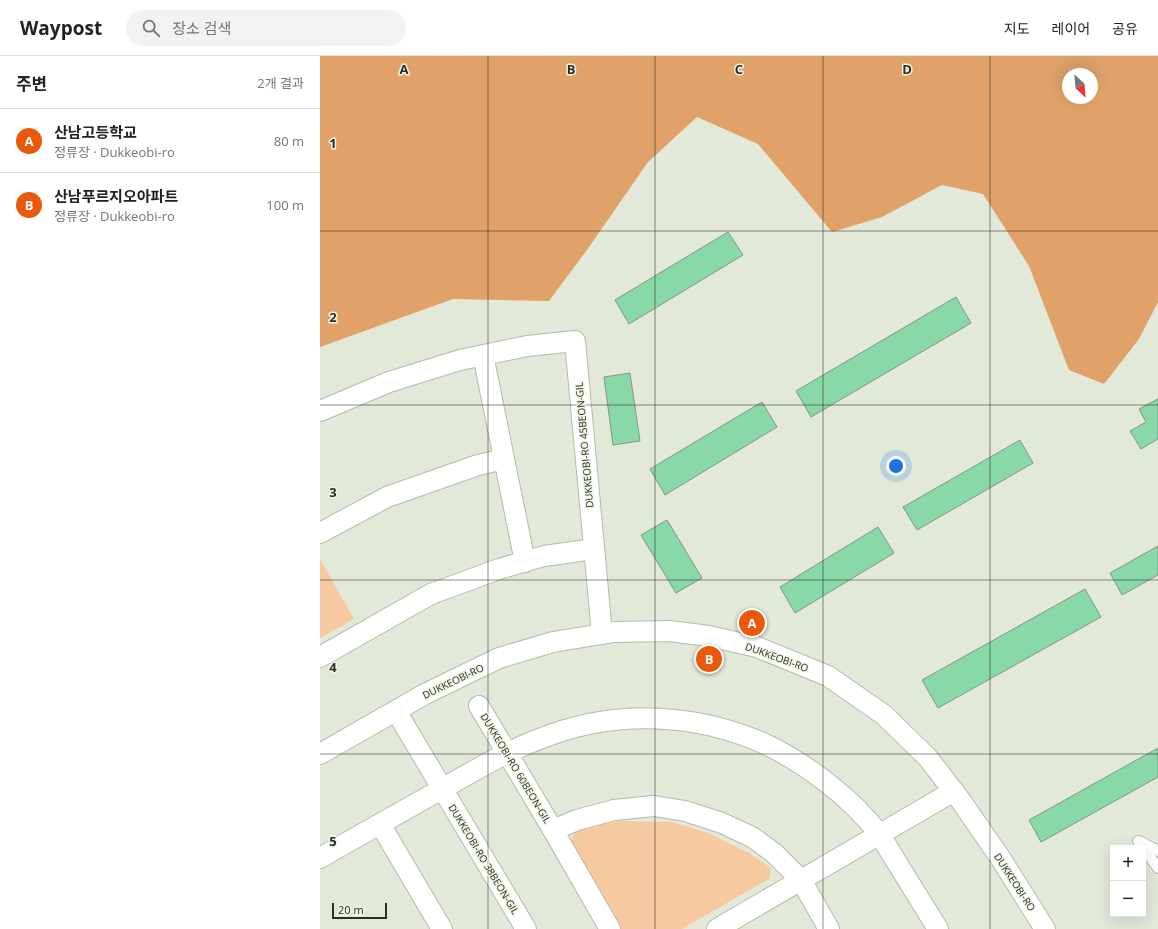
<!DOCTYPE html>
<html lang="ko">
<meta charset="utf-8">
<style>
:root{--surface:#fff;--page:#f2f2f2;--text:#222;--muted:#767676;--line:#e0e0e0;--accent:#ea580c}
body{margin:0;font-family:"Open Sans","Noto Sans KR",sans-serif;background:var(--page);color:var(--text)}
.controls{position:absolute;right:12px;bottom:12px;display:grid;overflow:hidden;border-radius:0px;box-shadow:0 4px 16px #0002}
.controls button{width:36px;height:36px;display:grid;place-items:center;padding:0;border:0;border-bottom:1px solid var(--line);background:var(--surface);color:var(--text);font:20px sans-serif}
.compass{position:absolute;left:742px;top:12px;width:36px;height:36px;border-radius:50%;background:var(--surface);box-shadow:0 4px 16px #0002;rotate:154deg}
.scale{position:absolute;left:12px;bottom:10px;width:55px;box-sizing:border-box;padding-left:4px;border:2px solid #2b2d27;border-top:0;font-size:11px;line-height:14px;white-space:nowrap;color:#2b2d27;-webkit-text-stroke:3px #eff6e5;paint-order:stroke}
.you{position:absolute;left:576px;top:410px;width:14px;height:14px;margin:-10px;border:3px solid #fff;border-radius:50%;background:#1a73e8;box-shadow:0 0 0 6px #1a73e833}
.badge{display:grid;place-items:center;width:26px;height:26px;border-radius:50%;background:var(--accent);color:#fff;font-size:13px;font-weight:700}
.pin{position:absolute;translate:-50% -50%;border:2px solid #fff;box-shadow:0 1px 4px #0006}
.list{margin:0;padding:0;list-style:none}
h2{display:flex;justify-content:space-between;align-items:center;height:52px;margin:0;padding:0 16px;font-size:17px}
h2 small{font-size:13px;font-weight:400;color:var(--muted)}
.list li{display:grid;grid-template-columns:26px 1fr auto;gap:12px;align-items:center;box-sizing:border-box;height:64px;padding:0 16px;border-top:1px solid var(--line)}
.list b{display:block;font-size:15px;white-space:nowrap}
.list p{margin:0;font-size:13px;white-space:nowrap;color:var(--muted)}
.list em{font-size:13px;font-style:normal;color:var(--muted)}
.icon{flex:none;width:22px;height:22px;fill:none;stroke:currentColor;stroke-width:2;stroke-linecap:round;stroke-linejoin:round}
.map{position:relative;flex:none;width:838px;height:873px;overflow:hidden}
header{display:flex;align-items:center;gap:24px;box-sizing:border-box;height:56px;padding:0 20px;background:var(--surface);border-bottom:1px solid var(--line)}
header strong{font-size:19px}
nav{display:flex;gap:22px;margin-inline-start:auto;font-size:14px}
.search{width:280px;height:36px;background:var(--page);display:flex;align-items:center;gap:10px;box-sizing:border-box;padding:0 14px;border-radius:22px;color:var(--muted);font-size:15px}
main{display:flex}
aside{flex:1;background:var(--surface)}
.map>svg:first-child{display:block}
.green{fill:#f7c9a1}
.forest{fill:#e0a269;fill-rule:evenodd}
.building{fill:#89d8a7;stroke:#85958a}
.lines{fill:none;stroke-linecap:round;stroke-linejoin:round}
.lane-casing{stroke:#b5bbab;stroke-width:12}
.street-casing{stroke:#b5bbab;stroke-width:22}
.lane{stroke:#fff;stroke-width:10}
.street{stroke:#fff;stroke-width:20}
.grid{fill:none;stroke:#2b2d27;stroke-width:1;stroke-opacity:0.55}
.labels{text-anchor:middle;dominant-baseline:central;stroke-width:3;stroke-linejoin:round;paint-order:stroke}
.street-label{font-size:10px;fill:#2b2d27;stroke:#eff6e5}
.grid-label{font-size:13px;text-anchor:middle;font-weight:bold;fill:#2b2d27;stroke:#eff6e5;stroke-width:3;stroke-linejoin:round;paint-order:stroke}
</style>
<header>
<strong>Waypost</strong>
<div class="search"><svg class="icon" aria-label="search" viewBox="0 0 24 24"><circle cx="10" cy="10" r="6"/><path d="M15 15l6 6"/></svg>장소 검색</div>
<nav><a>지도</a><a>레이어</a><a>공유</a></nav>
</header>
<main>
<aside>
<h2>주변<small>2개 결과</small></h2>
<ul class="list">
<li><span class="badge">A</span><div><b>산남고등학교</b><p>정류장 · Dukkeobi-ro</p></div><em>80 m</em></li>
<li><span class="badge">B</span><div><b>산남푸르지오아파트</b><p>정류장 · Dukkeobi-ro</p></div><em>100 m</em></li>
</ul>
</aside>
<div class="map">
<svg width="838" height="873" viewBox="0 0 838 873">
<rect width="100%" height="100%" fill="#e2e9d8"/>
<g class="green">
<path d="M0,503l34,60 -34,19z"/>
<path d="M299,765l53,1 36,11 41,20 22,15 -2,11 -87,50h-64l-48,-85 4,-11 13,-8z"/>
</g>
<path class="forest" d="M0,0h838v246l-19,37 -35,45 -35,-14 -40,-104 -46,-72 -41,-9 -60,32 -50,15 -74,-88 -61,-27 -49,45 -59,85 -40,54 -96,-2 -133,48zM748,18h24v24h-24z"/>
<g class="building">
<path d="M408,176l15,23 -114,69 -14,-24z"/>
<path d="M636,241l15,26 -160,94 -15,-26z"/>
<path d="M310,317l10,68 -27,4 -9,-68z"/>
<path d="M838,343v40l-17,10 -11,-18 16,-9 -7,-13z"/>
<path d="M442,346l15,25 -112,68 -15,-26z"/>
<path d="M700,384l13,23 -116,67 -14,-23z"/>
<path d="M347,464l35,58 -26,15 -35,-58z"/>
<path d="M558,471l16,26 -99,60 -15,-26z"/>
<path d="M838,490v29l-36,20 -12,-22z"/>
<path d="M765,533l16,28 -163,91 -16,-28z"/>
<path d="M838,692v29l-117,65 -12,-22z"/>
</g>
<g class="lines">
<g class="lane-casing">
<g id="lane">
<path d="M818,785l20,27"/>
<path d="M821,786l17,9"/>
</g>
</g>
<g class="street-casing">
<g id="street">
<path d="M163,299l42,207"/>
<path d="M0,355l69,-29 71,-22 67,-14 48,-5 27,293"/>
<path d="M0,477l67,-36 91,-32 26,-6"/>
<path d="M0,601l111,-63 68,-25 45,-13 50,-7"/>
<path d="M159,650l74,124 57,99"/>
<path d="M76,655l130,218"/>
<path d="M0,698l105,-60 74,-36 54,-16 61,-10 55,-1 40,5 48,11 71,29 56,39 44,43 33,43 40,58 44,70"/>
<path d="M60,768l62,105"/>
<path d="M233,774l24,-10 37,-10 40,-4 31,5 37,12 30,14 22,16 27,27 28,49"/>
<path d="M0,802c38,-22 76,-43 113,-64 39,-22 78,-46 120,-60 69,-24 143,-20 210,9 41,19 89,55 116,91 7,10 13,21 20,32 13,21 26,42 39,63"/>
<path d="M397,873l237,-138"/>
</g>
</g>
<use href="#lane" class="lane"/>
<use href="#street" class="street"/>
</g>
<path class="grid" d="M168,0v873M335,0v873M503,0v873M670,0v873M0,175h838M0,349h838M0,524h838M0,698h838"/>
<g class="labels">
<g class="street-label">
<text transform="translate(264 389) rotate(-95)">DUKKEOBI-RO 45BEON-GIL</text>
<text transform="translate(457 601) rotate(20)">DUKKEOBI-RO</text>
<text transform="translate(133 625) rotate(-26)">DUKKEOBI-RO</text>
<text transform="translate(196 712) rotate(59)">DUKKEOBI-RO 60BEON-GIL</text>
<text transform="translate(164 803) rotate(59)">DUKKEOBI-RO 38BEON-GIL</text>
<text transform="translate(695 826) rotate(57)">DUKKEOBI-RO</text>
</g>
</g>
<g class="grid-label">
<text x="84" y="18">A</text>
<text x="251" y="18">B</text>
<text x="419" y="18">C</text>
<text x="587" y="18">D</text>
<text x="13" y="92">1</text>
<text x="13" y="266">2</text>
<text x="13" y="441">3</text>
<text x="13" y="616">4</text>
<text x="13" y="790">5</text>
</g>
</svg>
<div class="controls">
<button>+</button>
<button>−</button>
</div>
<svg class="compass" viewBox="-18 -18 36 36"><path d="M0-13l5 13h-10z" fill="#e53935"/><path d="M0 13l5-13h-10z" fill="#767676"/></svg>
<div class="scale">20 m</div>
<div class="you"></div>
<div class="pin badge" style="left:432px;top:567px">A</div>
<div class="pin badge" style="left:389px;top:603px">B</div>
</div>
</main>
